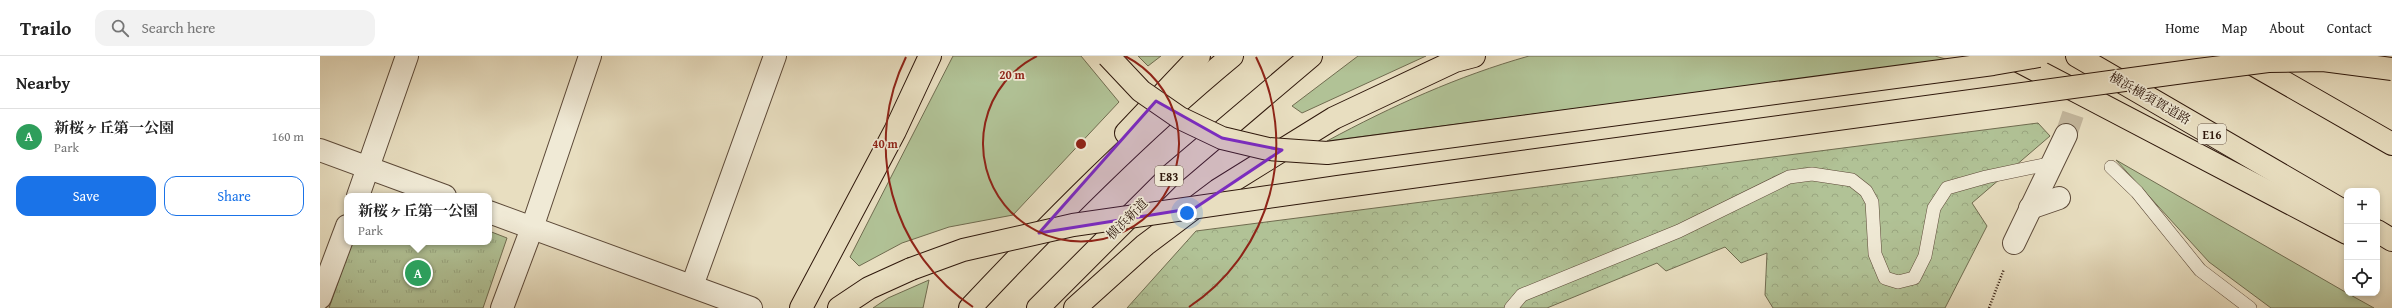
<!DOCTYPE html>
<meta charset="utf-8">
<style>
:root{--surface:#fff;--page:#f2f2f2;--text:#222;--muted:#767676;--line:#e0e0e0;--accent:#1a73e8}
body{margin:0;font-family:"Gentium Book Plus","Noto Serif JP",serif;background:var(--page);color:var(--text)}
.controls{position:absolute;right:12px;bottom:12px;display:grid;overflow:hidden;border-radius:8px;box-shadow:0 2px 6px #0003}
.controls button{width:36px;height:36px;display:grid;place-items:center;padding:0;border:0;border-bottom:1px solid var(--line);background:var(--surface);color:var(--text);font:20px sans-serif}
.you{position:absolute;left:867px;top:157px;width:14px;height:14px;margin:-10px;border:3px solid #fff;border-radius:50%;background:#1a73e8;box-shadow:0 0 0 6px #1a73e833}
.badge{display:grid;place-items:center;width:26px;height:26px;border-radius:50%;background:var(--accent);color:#fff;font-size:13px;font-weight:700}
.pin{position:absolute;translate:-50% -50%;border:2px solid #fff;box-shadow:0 1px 4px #0006}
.popup{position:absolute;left:24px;top:137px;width:148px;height:52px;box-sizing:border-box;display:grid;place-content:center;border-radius:8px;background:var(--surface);filter:drop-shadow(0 1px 3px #0005);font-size:13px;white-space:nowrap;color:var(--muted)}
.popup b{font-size:15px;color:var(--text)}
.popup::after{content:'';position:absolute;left:50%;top:100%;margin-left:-8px;border:8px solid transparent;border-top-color:var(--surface)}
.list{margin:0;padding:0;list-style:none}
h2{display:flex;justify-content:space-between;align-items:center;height:52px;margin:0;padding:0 16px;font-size:17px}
h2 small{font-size:13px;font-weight:400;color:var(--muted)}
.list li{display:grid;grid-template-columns:26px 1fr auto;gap:12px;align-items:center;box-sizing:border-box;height:56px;padding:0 16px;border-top:1px solid var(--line)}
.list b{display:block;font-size:15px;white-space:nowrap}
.list p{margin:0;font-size:13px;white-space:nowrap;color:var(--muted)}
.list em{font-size:13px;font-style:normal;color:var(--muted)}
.actions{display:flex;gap:8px;padding:12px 16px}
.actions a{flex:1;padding:9px 0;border:1px solid var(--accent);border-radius:12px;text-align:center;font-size:14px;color:var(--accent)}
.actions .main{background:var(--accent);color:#fff}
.icon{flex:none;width:22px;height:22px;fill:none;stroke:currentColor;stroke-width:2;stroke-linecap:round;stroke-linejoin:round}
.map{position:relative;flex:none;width:2072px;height:252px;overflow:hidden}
header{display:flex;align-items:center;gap:24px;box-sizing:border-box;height:56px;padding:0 20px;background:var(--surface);border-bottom:1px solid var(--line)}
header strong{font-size:19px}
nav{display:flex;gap:22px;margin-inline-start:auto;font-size:14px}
.search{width:280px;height:36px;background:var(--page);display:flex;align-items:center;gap:10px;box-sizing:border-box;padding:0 14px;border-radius:12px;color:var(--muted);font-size:15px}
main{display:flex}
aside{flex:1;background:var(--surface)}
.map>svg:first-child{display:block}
.green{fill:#b1c296;stroke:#706c50}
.forest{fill:url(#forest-crowns);stroke:#706c50}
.park{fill:url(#park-tufts);stroke:#706c50}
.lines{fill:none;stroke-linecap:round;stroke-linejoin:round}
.minor-tunnel{stroke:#c3b69c;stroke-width:22;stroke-dasharray:22 11;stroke-linecap:butt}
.service-casing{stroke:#5c4938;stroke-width:14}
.minor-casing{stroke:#5c4938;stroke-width:24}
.trunk-casing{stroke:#2e170b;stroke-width:24}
.motorway-casing{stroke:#2e170b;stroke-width:24}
.path{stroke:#2e170b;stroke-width:2.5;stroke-dasharray:1 2;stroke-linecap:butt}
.service{stroke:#f0ead6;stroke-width:13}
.minor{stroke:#f0ead6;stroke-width:22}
.trunk{stroke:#e8dec0;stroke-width:22}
.motorway{stroke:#e8dec0;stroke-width:22}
.motorway-bridge-casing{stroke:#2e170b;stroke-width:24;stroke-linecap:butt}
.motorway-bridge{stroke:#e8dec0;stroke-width:22}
.marked{fill:#7b2cbf;fill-opacity:0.2;stroke:#7b2cbf;stroke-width:3;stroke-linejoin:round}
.ring{fill:none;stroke:#8f2418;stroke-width:2}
.labels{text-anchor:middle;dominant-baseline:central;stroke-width:3.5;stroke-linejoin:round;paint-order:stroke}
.shield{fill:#f0ead6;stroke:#685648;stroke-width:1}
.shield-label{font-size:12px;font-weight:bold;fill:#2e170b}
.street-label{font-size:13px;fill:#2e170b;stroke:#f0ead6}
.centre{fill:#8f2418;stroke:#f0ead6;stroke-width:2}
.ring-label{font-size:12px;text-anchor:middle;font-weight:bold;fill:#8f2418;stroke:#f0ead6;stroke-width:3.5;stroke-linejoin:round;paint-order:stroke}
</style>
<header>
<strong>Trailo</strong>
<div class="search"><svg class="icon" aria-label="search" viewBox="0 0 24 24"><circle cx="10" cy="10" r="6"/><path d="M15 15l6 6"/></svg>Search here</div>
<nav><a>Home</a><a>Map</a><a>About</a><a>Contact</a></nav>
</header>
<main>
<aside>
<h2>Nearby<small></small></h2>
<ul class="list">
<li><span class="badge" style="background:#2e9e5b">A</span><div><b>新桜ヶ丘第一公園</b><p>Park</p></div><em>160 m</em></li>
</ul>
<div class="actions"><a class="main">Save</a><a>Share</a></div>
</aside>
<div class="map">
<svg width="2072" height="252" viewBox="0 0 2072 252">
<defs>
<pattern id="forest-crowns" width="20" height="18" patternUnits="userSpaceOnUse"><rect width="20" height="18" fill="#b1c296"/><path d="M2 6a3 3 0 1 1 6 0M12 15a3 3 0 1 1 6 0" fill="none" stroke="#99a680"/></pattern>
<pattern id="park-tufts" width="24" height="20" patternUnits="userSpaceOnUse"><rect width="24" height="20" fill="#b1c296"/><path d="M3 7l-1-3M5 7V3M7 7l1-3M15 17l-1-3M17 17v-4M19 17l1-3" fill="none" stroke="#99a680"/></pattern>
</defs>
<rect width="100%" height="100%" fill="#e8dec0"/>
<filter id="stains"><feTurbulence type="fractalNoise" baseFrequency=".005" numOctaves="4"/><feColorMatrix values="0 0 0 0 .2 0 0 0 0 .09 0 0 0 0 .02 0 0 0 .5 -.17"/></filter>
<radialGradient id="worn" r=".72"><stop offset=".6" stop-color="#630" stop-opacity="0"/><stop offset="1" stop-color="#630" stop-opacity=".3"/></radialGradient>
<g class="green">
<path d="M633,0h128l38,46 -106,113 -64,12 -47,16 -43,23 -9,-9z"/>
<path d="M818,0h23l-13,10z"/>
<path d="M1038,0h68l-124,57 -10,-7z"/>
<path d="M1209,0h406l14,4 -622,81c65,-35 131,-65 202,-85z"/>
<path d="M1796,104l231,133 27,15h-103l-62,-46z"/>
<path d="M609,224l-6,28h-50l15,-10z"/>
</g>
<path class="forest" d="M1718,67l12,13 -78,67 15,23 -42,82h-172l-8,-13 2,-42 -26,10 -16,-16 -59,24 -9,-8 -110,45h-420l69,-77z"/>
<path class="park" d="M169,175l18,7 -24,70h-154l23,-66h137z"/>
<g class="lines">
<path class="minor-tunnel" d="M1746,79l20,-59"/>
<g class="service-casing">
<g id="service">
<path d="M1791,111l26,25 63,78 50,38"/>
<path d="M1191,252l11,-13 157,-64 110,-54 23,-3 40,6 14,11 6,11 3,52 10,24 13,4 16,-4 11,-22 9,-48 13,-20 39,-11 67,-14"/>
</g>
</g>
<g class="minor-casing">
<g id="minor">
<path d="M0,94l125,46"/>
<path d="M38,140l49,-140"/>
<path d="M1710,152l29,-10"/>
<path d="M169,156l262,96"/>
<path d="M1694,187l52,-108"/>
<path d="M372,230l83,-230"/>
<path d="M0,242l27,-72"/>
<path d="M182,252l30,-80 58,-172"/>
</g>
</g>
<g class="trunk-casing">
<g id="trunk">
<path d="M806,77l73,-77"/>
<path d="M650,252c83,-88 169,-175 262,-252"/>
<path d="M718,252l133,-133 140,-119"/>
</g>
</g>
<g class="motorway-casing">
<g id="motorway">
<path d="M1689,0l338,177"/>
<path d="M1757,0l270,157"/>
<path d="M1922,2l150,86"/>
<path d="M2057,175l15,9"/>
<path d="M481,252l94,-177 35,-75"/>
<path d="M519,252l30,-20 42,-19"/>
<path d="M755,252l70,-63 73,-55 116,-72 121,-57 19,-5"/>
</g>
</g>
<path class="path" d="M1669,252l15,-39"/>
<use href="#service" class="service"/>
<use href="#minor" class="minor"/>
<use href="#trunk" class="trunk"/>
<use href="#motorway" class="motorway"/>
<g class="motorway-bridge-casing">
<g id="motorway-bridge">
<path d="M788,0l33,35 39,27 42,20 46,11 59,4 666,-89 46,-8"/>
<path d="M591,213l52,-19 110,-25 265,-38 860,-117 70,-9 55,-1 69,9"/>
</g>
</g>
<use href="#motorway-bridge" class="motorway-bridge"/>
</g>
<path class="marked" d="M836,45l66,37 60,12 -87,58 -156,25z"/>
<g class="ring">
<path d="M805 0A98 98 0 1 1 717 0"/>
<path d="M653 251A196 196 0 0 1 586 1M936 1A196 196 0 0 1 869 251"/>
</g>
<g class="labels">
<g class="shield">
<rect x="1878" y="68" width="28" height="20" rx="3"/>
<rect x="835" y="110" width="28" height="20" rx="3"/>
</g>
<g class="shield-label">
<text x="1892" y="78">E16</text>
<text x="849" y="120">E83</text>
</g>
<g class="street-label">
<text transform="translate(1830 42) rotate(30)">横浜横須賀道路</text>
<text transform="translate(807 163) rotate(-45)">横浜新道</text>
</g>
</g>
<circle cx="761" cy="88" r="6" class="centre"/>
<g class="ring-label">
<text x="692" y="23">20 m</text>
<text x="565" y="92">40 m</text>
</g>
<rect width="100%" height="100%" filter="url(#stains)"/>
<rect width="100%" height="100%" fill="url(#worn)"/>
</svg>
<div class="controls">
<button>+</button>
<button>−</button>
<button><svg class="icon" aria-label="locate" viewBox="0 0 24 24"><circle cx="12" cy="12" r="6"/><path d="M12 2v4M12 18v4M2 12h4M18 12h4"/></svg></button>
</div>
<div class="you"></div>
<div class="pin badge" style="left:98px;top:217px;background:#2e9e5b">A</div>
<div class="popup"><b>新桜ヶ丘第一公園</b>Park</div>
</div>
</main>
